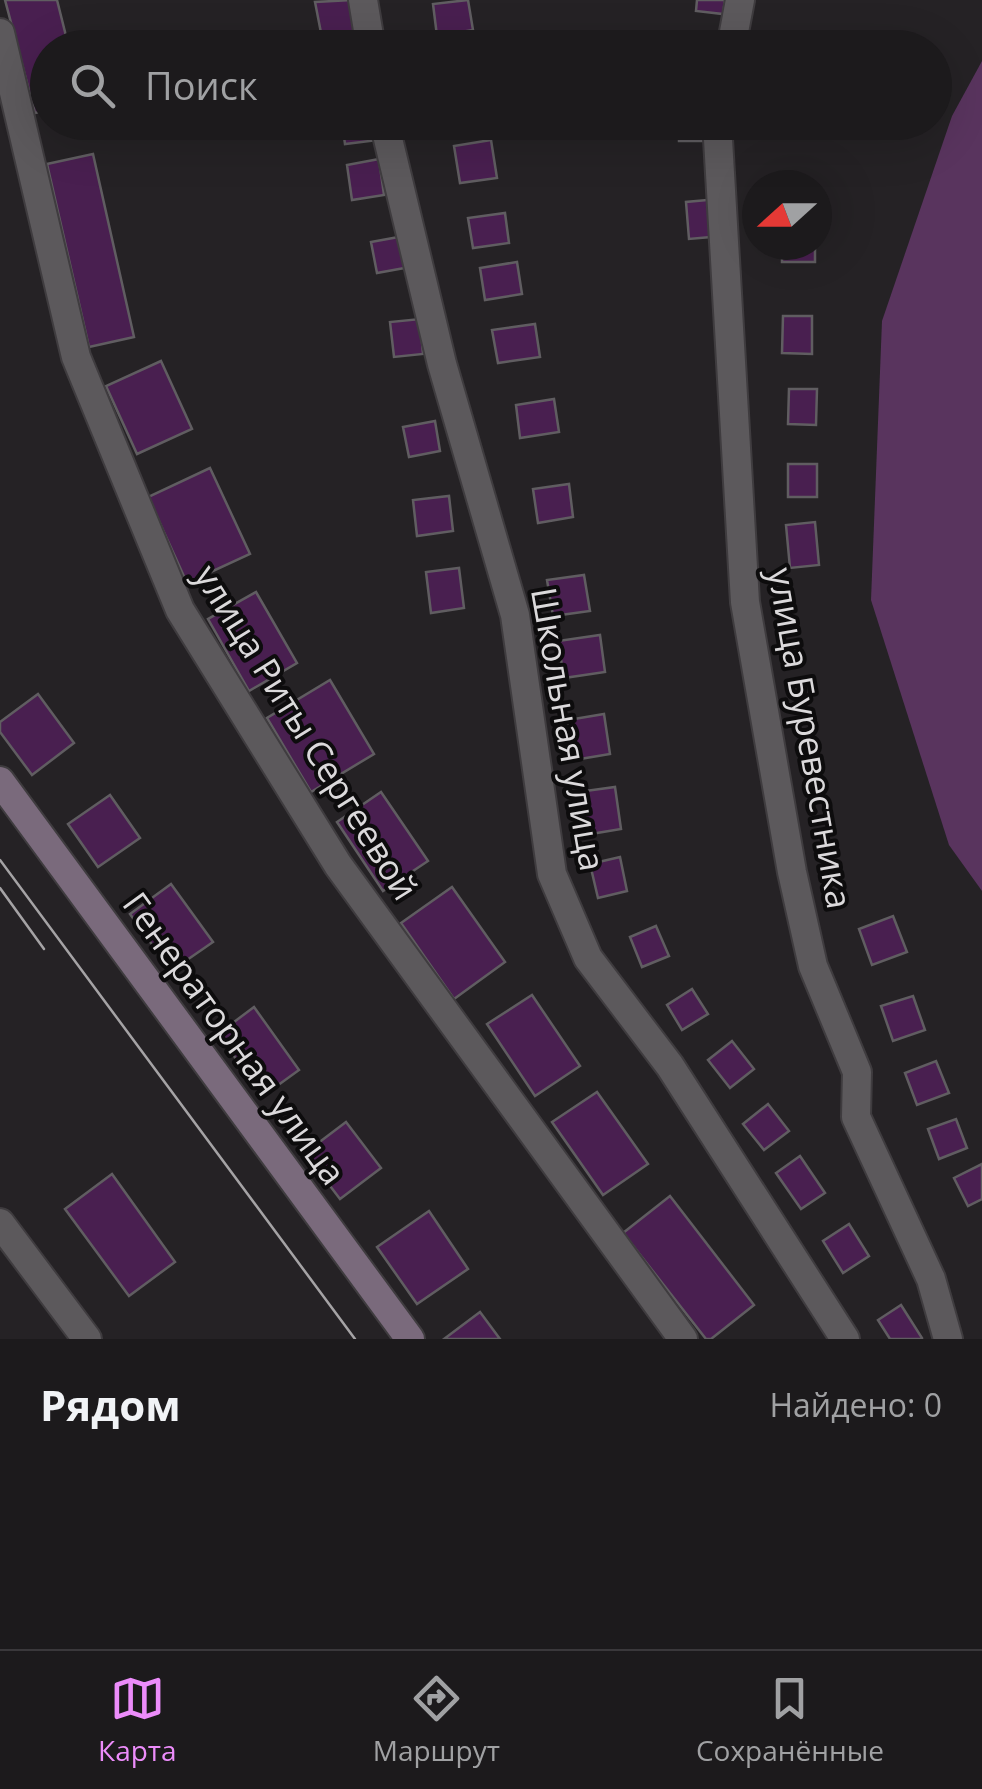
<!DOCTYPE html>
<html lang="ru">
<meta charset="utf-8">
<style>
:root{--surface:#1c1a1c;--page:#292729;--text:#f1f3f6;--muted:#a0a1a3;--line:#3a383b;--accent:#ec8cfa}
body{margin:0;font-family:"Open Sans",sans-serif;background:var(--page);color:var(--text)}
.compass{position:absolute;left:742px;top:170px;width:90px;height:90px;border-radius:50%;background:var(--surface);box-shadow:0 10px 40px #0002;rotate:249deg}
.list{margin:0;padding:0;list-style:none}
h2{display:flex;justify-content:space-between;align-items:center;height:130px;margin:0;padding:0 40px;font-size:42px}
h2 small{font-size:32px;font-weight:400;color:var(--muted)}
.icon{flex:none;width:55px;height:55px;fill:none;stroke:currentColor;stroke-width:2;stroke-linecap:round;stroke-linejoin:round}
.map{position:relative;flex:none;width:982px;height:1339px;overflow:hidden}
.search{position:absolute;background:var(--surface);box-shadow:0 10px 40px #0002;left:30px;right:30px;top:30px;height:110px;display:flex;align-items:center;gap:25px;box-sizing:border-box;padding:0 35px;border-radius:55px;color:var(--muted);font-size:38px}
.sheet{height:310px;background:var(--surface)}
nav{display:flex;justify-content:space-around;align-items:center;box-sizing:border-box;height:140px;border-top:2px solid var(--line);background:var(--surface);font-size:28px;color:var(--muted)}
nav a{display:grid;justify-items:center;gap:5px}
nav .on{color:var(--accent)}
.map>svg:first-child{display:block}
.green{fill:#59345e}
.building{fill:#491f50;stroke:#605d61;stroke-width:2.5}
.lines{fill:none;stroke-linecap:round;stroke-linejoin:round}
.minor-casing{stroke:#3f3c3f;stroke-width:32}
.secondary-casing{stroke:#3f3c3f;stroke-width:32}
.minor{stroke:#5c595c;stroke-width:28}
.secondary{stroke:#7a6a7c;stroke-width:28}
.tram{stroke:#a5a3a5;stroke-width:2.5}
.labels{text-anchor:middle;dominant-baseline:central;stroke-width:8;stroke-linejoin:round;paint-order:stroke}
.street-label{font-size:35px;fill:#dbd9db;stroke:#0d0c0d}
</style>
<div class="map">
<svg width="982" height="1339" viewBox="0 0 982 1339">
<rect width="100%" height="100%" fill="#252225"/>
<path class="green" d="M982,61v830l-33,-46 -78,-245 11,-279 70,-205z"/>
<g class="building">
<path d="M5,0h52l12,48h-21v62l-13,3z"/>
<path d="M352,0l7,37 -36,6 -8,-41z"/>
<path d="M468,0l5,30 -36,6 -4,-32z"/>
<path d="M697,0h28l-2,14 -27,-3z"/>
<path d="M688,32l31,3v13h-32z"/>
<path d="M787,33l31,6 -1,9h-33z"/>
<path d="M342,122h33l3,18 -33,4z"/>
<rect x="679" y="122" width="31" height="19"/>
<path d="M491,140l6,38 -37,5 -6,-37z"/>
<path d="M93,154l41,183 -45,10 -42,-183z"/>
<path d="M379,159l5,36 -32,5 -5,-35z"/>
<path d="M718,199l4,37 -33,3 -3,-37z"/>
<path d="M505,213l4,30 -36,5 -5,-30z"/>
<path d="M404,236l6,31 -33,6 -6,-31z"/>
<rect x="782" y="245" width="33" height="17"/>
<path d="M517,262l5,32 -37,6 -5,-32z"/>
<path d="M783,316h29v38l-30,-1z"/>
<path d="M420,319l3,35 -29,3 -4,-35z"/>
<path d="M535,324l5,33 -42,6 -6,-33z"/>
<path d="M161,361l31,68 -55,25 -31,-68z"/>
<path d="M789,389h28l-1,36 -28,-1z"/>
<path d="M554,399l5,33 -39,6 -4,-33z"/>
<path d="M435,421l5,30 -31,6 -6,-30z"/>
<rect x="788" y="464" width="29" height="33"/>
<path d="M210,468l40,86 -63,29 -39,-86z"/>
<path d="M569,484l4,33 -35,6 -5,-34z"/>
<path d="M449,496l4,35 -36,5 -4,-36z"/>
<path d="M815,522l4,43 -29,3 -4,-43z"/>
<path d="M459,568l5,40 -33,5 -5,-41z"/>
<path d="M584,575l6,36 -37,5 -6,-36z"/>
<path d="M256,592l41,71 -48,28 -41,-72z"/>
<path d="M600,635l5,37 -41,6 -6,-37z"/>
<path d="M330,680l44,74 -63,38 -44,-74z"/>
<path d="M38,694l36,49 -42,32 -32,-43v-10z"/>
<path d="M604,714l6,40 -36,6 -6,-40z"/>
<path d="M615,787l6,42 -36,6 -7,-43z"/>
<path d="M381,792l47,69 -45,30 -46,-69z"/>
<path d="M110,795l30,43 -42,29 -30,-43z"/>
<path d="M620,857l7,34 -29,7 -8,-34z"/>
<path d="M171,884l42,58 -42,29 -41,-57z"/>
<path d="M452,887l53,75 -51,37 -53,-76z"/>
<path d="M893,916l14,36 -35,13 -13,-36z"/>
<path d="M656,926l13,30 -27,11 -12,-30z"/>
<path d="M692,989l16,25 -26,16 -15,-25z"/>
<path d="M532,995l48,71 -45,30 -48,-72z"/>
<path d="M913,996l12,34 -32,11 -12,-35z"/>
<path d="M254,1007l45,63 -36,26 -45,-62z"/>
<path d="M732,1041l22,28 -24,19 -22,-28z"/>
<path d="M936,1061l13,32 -32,12 -12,-32z"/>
<path d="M597,1092l51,72 -45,31 -51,-73z"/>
<path d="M768,1104l21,27 -25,19 -21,-26z"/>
<path d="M956,1119l11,29 -28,11 -11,-30z"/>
<path d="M346,1122l35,46 -41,31 -35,-46z"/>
<path d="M800,1156l25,37 -24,16 -25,-36z"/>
<path d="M982,1164v35l-14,7 -14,-28z"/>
<path d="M112,1174l63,88 -46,34 -64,-87z"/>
<path d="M670,1196l84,109 -43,34h-5l-83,-106z"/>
<path d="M429,1211l39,58 -51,35 -40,-57z"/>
<path d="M849,1224l20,32 -26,17 -20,-32z"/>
<path d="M901,1305l21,33 -1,1h-31l-12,-19z"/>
<path d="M480,1312l20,27h-56z"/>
</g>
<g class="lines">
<g class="minor-casing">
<g id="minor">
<path d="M363,0l8,48"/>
<path d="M0,33l76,324 104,253 158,255 345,474"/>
<path d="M731,48l9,-48"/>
<path d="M384,122l58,242 73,251 37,259 36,84 82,108 175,273"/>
<path d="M717,122l28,480 47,270 21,94 44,106 -1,45 75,162 17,60"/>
<path d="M0,1223l87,116"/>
</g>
</g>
<g class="secondary-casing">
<path id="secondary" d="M0,781l410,558"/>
</g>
<use href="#minor" class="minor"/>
<use href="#secondary" class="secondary"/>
<g class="tram">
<path d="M0,860l355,479"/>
<path d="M0,888l44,61"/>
</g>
</g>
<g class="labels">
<g class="street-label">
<text transform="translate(569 729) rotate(80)">Школьная улица</text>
<text transform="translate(307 732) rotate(58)">улица Риты Сергеевой</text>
<text transform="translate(811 738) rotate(80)">улица Буревестника</text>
<text transform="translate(235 1038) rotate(54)">Генераторная улица</text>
</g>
</g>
</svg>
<svg class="compass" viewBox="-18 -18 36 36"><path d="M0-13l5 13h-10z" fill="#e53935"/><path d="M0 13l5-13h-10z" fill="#a0a1a3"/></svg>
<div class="search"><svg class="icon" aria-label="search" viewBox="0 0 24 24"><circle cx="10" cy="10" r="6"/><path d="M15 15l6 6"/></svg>Поиск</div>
</div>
<section class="sheet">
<h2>Рядом<small>Найдено: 0</small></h2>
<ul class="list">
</ul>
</section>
<nav>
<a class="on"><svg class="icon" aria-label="map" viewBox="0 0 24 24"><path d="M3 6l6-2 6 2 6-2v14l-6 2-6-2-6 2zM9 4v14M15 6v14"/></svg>Карта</a>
<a><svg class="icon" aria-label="directions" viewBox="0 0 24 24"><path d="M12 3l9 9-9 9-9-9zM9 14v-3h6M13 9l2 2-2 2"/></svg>Маршрут</a>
<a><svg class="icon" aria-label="saved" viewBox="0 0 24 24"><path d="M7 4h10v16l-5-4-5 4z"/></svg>Сохранённые</a>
</nav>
